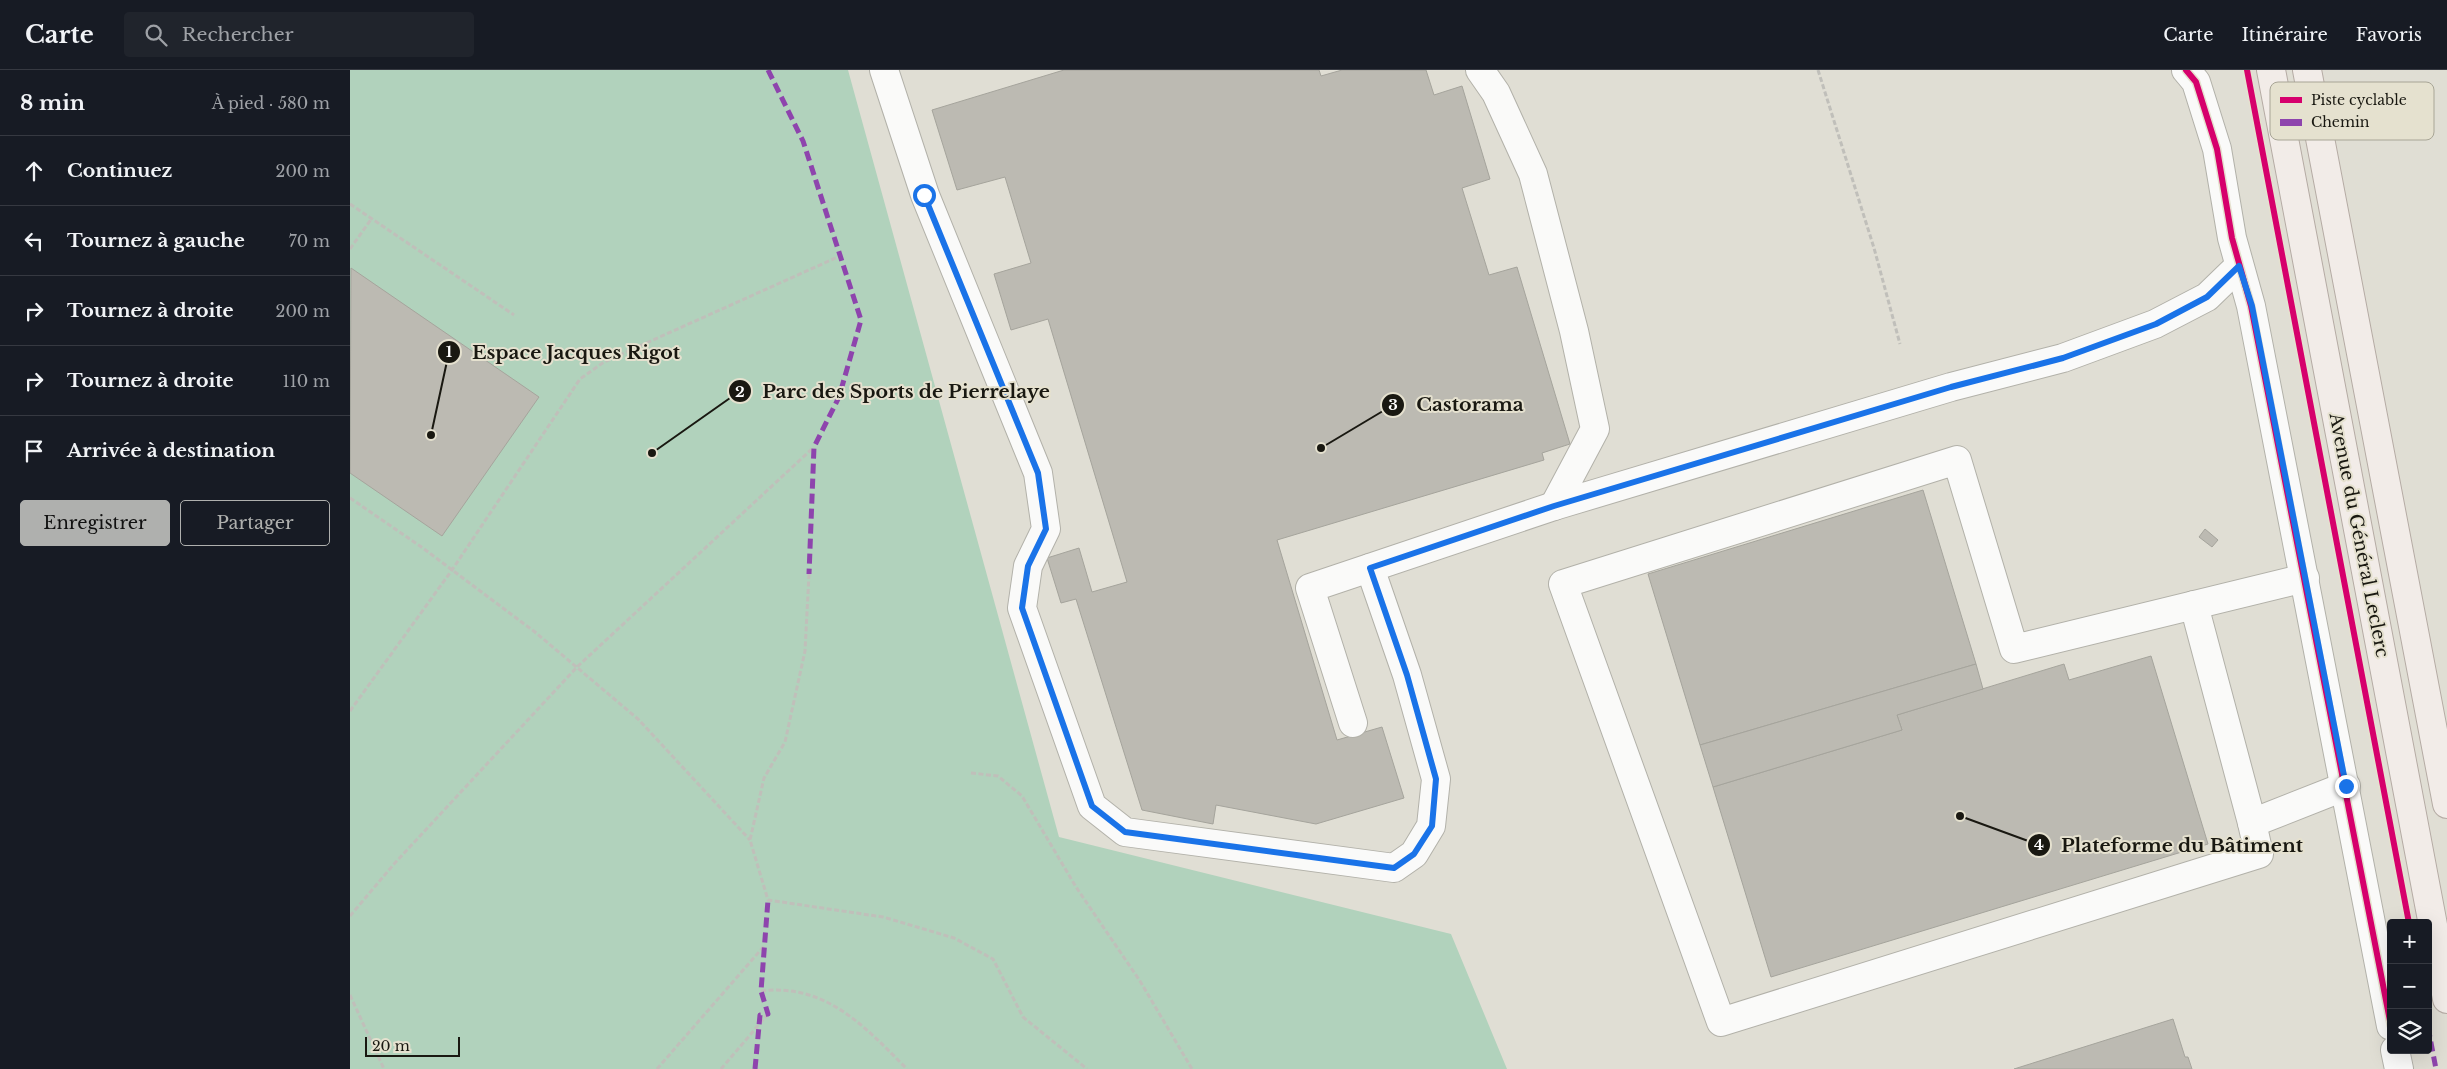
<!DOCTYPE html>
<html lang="fr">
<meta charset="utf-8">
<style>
:root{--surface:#171b24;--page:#20242c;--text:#f1f3f6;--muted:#9ea1a6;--line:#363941;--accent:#afb0ae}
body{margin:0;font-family:"Libre Baskerville",serif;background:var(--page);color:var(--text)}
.controls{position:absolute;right:15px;bottom:15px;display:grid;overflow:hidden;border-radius:5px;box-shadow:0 5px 20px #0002}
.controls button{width:45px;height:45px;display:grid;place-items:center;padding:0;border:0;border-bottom:1px solid var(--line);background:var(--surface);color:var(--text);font:25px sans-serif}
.scale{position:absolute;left:15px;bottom:12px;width:95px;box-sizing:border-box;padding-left:5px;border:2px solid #191811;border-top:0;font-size:14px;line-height:18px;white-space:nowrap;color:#191811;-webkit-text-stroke:4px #e5e1cf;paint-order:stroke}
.stop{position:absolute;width:15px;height:15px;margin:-11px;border:4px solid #1a73e8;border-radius:50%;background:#fff}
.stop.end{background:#1a73e8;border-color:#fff;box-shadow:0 1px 5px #0008}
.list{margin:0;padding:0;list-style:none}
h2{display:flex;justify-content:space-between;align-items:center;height:65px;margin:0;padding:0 20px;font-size:21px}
h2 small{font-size:16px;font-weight:400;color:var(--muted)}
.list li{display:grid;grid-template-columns:32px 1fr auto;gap:15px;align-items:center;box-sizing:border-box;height:70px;padding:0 20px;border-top:1px solid var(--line)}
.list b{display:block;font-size:19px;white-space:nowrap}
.list em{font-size:16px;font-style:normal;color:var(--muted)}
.actions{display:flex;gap:10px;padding:15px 20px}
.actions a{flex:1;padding:11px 0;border:1px solid var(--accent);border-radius:5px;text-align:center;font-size:18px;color:var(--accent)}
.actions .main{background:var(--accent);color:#111}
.icon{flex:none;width:28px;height:28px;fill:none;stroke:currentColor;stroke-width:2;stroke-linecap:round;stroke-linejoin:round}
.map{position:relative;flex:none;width:2097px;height:999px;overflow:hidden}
header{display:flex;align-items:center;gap:30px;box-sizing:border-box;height:70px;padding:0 25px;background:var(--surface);border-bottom:1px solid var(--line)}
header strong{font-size:24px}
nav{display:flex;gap:28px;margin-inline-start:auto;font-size:18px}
.search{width:350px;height:45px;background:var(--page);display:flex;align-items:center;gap:12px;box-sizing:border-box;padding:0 18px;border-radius:5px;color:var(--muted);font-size:19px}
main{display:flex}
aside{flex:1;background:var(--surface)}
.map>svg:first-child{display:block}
.green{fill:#b1d2bc}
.building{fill:#bcbab2;stroke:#a5a49c}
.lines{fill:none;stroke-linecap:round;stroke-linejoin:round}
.minor-casing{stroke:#b2b1a9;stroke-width:30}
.major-casing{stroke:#b5aba4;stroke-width:30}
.path{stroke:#c0bfba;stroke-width:3;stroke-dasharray:5 2.5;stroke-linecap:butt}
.minor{stroke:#fafaf9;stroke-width:28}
.major{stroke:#f2ece8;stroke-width:28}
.quiet{stroke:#8e44ad;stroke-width:5;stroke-dasharray:10 5;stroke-linecap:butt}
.cycleway-casing{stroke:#e5e1cf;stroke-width:9}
.cycleway{stroke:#d6006c;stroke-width:6}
.route{stroke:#1a73e8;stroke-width:6}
.labels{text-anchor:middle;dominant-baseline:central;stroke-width:4;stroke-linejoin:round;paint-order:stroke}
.street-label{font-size:18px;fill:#191811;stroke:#e5e1cf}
.key{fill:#e5e1cf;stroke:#a8a596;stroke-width:1}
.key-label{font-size:14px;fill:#191811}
.leader{fill:none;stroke:#191811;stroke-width:2}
.callout-dot{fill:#191811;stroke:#e5e1cf;stroke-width:2}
.mark-label{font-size:15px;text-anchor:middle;font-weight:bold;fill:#fff}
.callout-label{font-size:19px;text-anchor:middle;font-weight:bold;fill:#191811;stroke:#e5e1cf;stroke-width:4;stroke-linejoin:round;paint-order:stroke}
</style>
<header>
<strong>Carte</strong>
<div class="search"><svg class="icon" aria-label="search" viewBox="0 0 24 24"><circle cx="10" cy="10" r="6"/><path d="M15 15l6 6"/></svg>Rechercher</div>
<nav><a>Carte</a><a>Itinéraire</a><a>Favoris</a></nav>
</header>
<main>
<aside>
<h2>8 min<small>À pied · 580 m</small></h2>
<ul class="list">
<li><svg class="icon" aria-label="ahead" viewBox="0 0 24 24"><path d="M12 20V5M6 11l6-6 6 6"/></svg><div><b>Continuez</b></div><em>200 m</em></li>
<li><svg class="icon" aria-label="left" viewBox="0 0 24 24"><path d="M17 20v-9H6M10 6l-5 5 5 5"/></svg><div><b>Tournez à gauche</b></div><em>70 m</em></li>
<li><svg class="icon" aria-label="right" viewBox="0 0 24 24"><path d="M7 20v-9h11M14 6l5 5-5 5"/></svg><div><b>Tournez à droite</b></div><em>200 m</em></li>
<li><svg class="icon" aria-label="right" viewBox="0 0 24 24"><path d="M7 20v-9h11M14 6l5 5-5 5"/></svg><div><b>Tournez à droite</b></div><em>110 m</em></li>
<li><svg class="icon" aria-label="arrive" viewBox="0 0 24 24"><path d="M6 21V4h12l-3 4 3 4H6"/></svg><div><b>Arrivée à destination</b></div></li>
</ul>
<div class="actions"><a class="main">Enregistrer</a><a>Partager</a></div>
</aside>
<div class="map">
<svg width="2097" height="999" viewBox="0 0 2097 999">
<rect width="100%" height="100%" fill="#e0ded4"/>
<path class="green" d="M0,0h498l211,767 392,97 56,135h-1157z"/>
<g class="building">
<path d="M714,0h255l2,6 21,-6h84l8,25 28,-9 28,93 -28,9 27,87 28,-8 53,177 -28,9 2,7 -267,80 60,200 45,-13 22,71 -88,26 -100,-19 -3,19 -71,-14 -66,-211 -15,4 -14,-45 32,-10 13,44 35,-10 -79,-263 -37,11 -17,-56 37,-11 -26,-86 -48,13 -25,-80z"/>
<path d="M1,198l188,129 -97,139 -92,-63z"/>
<path d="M1573,420l53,174 -276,81 -52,-171z"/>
<path d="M1855,459l13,11 -6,7 -13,-10z"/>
<path d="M1801,586l57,188 -437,133 -58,-190 189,-57 -5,-15 167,-51 5,16z"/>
<path d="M1626,594l7,25 -86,26 5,15 -189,57 -13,-42z"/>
<path d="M1823,949l12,38h3l4,12h-178z"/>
</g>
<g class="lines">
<g class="minor-casing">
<g id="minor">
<path d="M534,0l41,125 113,278 8,56 -18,37 -6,42 70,198 33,26 269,36 20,-14 17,-28 5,-47 -29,-104 -37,-107"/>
<path d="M1130,0l16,23 37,81 41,157 21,98 -41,77 397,-119 112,-29 92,-34 52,-27 32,-31"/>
<path d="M1836,0l10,12 21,67 15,89 19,68 140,720"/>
<path d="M1844,535l58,218 94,-37"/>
<path d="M1003,653l-43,-135 244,-82"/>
<path d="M1902,753l7,31 -538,168 -158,-438 394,-124 57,189 291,-71"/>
<path d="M2045,980l4,19"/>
</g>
</g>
<g class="major-casing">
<g id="major">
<path d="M1921,0l176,929"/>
<path d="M1957,0l140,734"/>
</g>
</g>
<g class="path">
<path d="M1468,0l56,178 26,96"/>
<path d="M0,134l164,111"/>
<path d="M0,179l22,-31"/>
<path d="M0,428l70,48 115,86 103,87 112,121"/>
<path d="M459,504l-4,77 -20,91 -21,36 -14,62 18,60 115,17 71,21 39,21 30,58 64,52"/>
<path d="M0,641l102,-141 128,-191 24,-17 236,-106"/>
<path d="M621,703l27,3 24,20 54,91 64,94 52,88"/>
<path d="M0,846l44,-52 183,-197 237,-220"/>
<path d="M411,921c65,-8 104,36 146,78"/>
<path d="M0,925l34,74"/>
<path d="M307,999l108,-124"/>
<path d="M371,999l47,-55"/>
</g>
<use href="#minor" class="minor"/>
<use href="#major" class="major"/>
<g class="quiet">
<path d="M418,0l35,71 58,179 -22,77 -25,50 -5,127"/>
<path d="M2078,957l8,42"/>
<path d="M405,999l5,-54 8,-1 -7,-23 7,-91"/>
</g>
<g class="cycleway-casing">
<g id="cycleway">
<path d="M1836,0l10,12 21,67 15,89 19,68 140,720"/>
<path d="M1897,0l162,853"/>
</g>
</g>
<use href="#cycleway" class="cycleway"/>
</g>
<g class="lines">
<path class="route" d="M574,125l114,278 8,56 -18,37 -6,42 70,198 33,26 269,36 20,-14 18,-28 4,-47 -29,-104 -37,-107 184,-62 397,-119 112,-29 93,-34 51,-27 32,-31 13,40 94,480"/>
</g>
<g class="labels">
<g class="street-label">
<text transform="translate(2009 465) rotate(79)">Avenue du Général Leclerc</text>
</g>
</g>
<rect x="1920" y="12" width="164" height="58" rx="8" class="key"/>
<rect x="1930" y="27" width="22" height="6" fill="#d6006c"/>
<rect x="1930" y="49" width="22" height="7" fill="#8e44ad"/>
<g class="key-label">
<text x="1961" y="35">Piste cyclable</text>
<text x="1961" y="57">Chemin</text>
</g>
<path class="leader" d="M81 365L99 282M302 383L390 321M971 378L1043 335M1610 746L1689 775"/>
<g class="callout-dot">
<circle cx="81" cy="365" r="5"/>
<circle cx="302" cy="383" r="5"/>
<circle cx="971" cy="378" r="5"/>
<circle cx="1610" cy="746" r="5"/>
<circle cx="99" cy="282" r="12"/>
<circle cx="390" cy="321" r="12"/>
<circle cx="1043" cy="335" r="12"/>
<circle cx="1689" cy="775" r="12"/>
</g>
<g class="mark-label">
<text x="99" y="287">1</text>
<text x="390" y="327">2</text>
<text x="1043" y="340">3</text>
<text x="1689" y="780">4</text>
</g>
<g class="callout-label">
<text x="226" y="289">Espace Jacques Rigot</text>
<text x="556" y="328">Parc des Sports de Pierrelaye</text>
<text x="1120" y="341">Castorama</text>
<text x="1832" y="782">Plateforme du Bâtiment</text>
</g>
</svg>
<div class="controls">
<button>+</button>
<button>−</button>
<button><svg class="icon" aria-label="layers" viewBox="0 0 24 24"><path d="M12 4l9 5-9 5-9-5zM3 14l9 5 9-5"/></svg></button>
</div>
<div class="scale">20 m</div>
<div class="stop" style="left:574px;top:125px"></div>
<div class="stop end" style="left:1996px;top:716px"></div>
</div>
</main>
